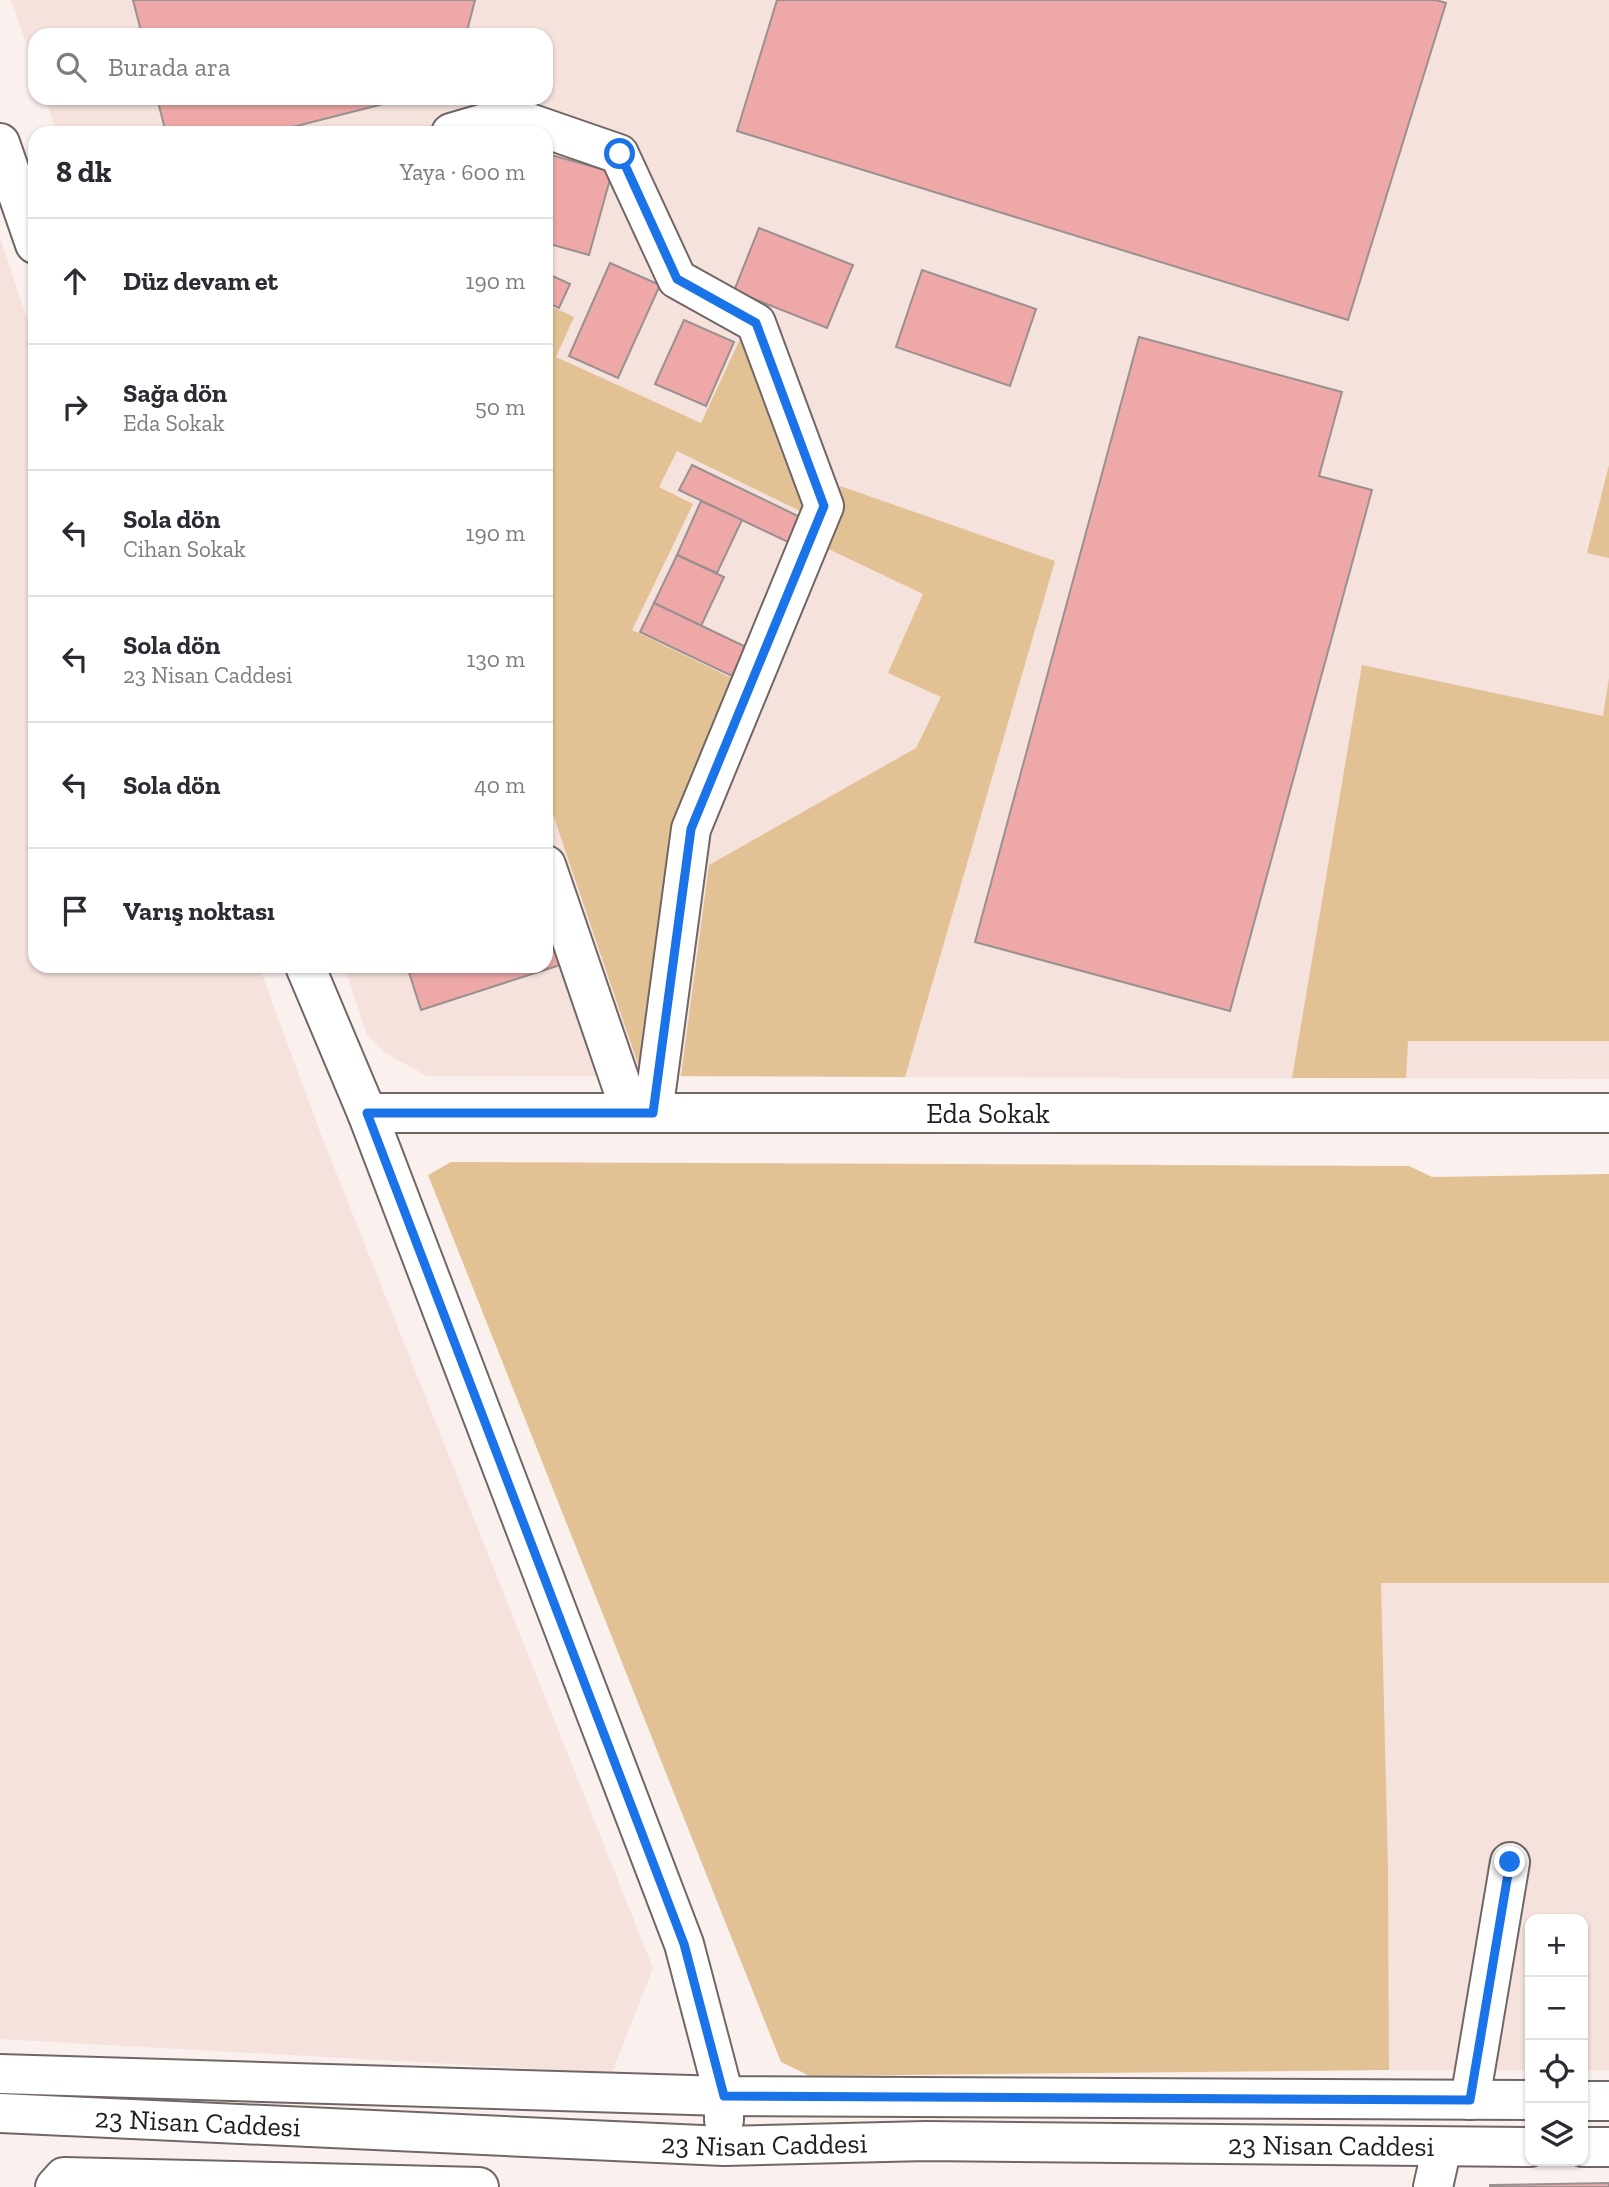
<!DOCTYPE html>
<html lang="tr">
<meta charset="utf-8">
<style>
:root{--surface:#fff;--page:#f2f2f3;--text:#2b2b33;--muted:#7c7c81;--line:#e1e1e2}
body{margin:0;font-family:"Zilla Slab",serif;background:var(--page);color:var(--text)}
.controls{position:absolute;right:21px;bottom:21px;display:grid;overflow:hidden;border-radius:14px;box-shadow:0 2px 5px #0004}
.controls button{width:63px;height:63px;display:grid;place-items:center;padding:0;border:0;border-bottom:2px solid var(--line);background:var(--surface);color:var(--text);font:35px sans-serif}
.stop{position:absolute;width:21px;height:21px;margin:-16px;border:5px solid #1a73e8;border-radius:50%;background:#fff}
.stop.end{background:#1a73e8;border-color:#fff;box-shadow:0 2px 7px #0008}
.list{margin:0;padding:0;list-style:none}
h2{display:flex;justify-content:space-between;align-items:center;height:91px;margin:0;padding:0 28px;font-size:30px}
h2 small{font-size:23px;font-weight:400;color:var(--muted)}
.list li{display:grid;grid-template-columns:46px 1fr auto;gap:21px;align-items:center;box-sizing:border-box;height:126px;padding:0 28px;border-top:2px solid var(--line)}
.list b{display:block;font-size:26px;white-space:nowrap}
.list p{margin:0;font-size:23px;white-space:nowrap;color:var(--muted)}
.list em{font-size:23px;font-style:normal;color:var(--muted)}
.icon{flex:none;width:38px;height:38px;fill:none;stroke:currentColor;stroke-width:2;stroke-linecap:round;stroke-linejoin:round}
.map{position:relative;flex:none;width:1609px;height:2187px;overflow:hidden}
.search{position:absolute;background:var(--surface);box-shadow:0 2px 5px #0004;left:28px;top:28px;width:525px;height:77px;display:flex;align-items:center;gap:18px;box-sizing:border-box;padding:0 24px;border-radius:21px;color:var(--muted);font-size:26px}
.panel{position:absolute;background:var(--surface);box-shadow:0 2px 5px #0004;left:28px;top:126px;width:525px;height:847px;border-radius:21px}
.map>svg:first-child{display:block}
.built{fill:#f5e2dd}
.green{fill:#e2c195}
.building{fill:#eea8a8;stroke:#9a9090;stroke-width:2}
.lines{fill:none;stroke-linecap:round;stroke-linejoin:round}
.minor-casing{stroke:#706765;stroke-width:42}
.minor{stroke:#fff;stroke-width:38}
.route{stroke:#1a73e8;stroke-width:9}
.labels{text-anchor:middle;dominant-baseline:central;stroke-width:5;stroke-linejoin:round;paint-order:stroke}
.street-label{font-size:28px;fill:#201d1c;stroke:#fff}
</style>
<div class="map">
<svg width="1609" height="2187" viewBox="0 0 1609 2187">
<rect width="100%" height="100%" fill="#faf0ed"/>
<g class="built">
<path d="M11,0h1598v1079l-1182,-3 -42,-23 -18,-18 -23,-69h202v-833h-489l-12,-35h501v-63h-511v35z"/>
<path d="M0,237l35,106v623h224l61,166 333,836 -41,105 -612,-34z"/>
<path d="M1380,1582l229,1v487h-26v-151h-53v151h-141l-1,-205z"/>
</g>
<g class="green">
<path d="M546,304l28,13 -18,40 145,66 40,-86 68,162 -7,13 -125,-61 -18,36 34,17 -61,126 106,51 -96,395 -96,-282z"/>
<path d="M1609,465v93l-22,-5z"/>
<path d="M840,486l215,75 -150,516 -224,-1 28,-211 207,-117 25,-51 -53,-24 35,-79 -101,-48z"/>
<path d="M1362,665l241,51 6,-38v363h-201l-2,37h-114z"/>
<path d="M451,1162l958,4 23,11 177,-3v409h-228l7,282 1,205 -579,6 -29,-14 -353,-887z"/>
</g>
<g class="building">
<path d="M133,0h342l-9,35h-324z"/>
<path d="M777,0h659l10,3 -98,317 -611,-189z"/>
<path d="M157,98h250l-138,35h-103z"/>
<path d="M551,155l61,17 -23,83 -43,-12v-69z"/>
<path d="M759,228l94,37 -26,63 -93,-37z"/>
<path d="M610,263l50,22 -42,93 -49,-22z"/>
<path d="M922,270l114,39 -26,77 -114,-39z"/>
<path d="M546,273l24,11 -11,24 -13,-6z"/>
<path d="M684,320l50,22 -28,64 -51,-22z"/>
<path d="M1139,337l203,55 -23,84 53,14 -142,521 -255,-69z"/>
<path d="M692,465l108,52 -12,25 -109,-52z"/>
<path d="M701,501l41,19 -25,53 -40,-18z"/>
<path d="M677,555l47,22 -23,49 -47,-23z"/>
<path d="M654,603l92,44 -14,29 -92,-44z"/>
<path d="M546,912l17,52 -142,46 -14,-44h139z"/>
<path d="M1609,2183v4h-119v-2z"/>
</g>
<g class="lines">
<g class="minor-casing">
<g id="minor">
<path d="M451,133l58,-17 110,38 58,125 79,44 68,183 -133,323 -38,284"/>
<path d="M0,143l35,101"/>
<path d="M546,865l85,248"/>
<path d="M305,966l62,147 317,831 40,152v24"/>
<path id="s1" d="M367,1113h1242"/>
<path d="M0,2074l724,22 806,4"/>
<path d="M1470,2100l40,-238"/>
<path d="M1583,2101h26"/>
<path id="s2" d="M0,2113l724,33 202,-5 604,6"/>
<path d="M1583,2147h26"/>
<path d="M55,2187l9,-10 415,10"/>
<path d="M1433,2187l9,-40"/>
</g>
</g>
<use href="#minor" class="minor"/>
</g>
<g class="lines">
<path class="route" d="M620,154l57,125 79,44 68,183 -133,323 -38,284h-286l317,831 40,152 746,4 40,-238"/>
</g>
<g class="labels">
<g class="street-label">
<text stroke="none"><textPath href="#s1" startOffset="621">Eda Sokak</textPath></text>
<text stroke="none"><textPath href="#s2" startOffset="198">23 Nisan Caddesi</textPath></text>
<text stroke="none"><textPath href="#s2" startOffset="765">23 Nisan Caddesi</textPath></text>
<text stroke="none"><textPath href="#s2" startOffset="1332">23 Nisan Caddesi</textPath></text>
</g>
</g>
</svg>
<div class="controls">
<button>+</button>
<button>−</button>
<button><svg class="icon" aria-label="locate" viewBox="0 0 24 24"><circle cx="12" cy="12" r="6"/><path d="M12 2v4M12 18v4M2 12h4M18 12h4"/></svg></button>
<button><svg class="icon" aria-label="layers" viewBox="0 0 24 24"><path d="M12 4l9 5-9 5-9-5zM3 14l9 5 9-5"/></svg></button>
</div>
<div class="stop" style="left:620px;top:154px"></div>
<div class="stop end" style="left:1510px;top:1862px"></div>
<div class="search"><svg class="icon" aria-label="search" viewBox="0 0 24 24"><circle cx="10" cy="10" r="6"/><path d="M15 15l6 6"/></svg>Burada ara</div>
<section class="panel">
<h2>8 dk<small>Yaya · 600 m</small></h2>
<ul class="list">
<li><svg class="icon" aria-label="ahead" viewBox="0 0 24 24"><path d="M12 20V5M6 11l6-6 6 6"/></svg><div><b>Düz devam et</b></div><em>190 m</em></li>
<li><svg class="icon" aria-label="right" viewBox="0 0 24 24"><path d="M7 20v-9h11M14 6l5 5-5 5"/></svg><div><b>Sağa dön</b><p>Eda Sokak</p></div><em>50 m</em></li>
<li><svg class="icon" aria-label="left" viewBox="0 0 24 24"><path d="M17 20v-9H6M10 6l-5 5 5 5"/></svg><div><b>Sola dön</b><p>Cihan Sokak</p></div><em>190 m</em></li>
<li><svg class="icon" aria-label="left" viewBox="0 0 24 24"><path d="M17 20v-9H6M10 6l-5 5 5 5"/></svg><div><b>Sola dön</b><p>23 Nisan Caddesi</p></div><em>130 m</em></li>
<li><svg class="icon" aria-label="left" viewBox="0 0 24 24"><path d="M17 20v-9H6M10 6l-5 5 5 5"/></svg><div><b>Sola dön</b></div><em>40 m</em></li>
<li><svg class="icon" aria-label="arrive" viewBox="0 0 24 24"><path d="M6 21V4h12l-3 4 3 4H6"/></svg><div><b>Varış noktası</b></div></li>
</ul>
</section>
</div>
